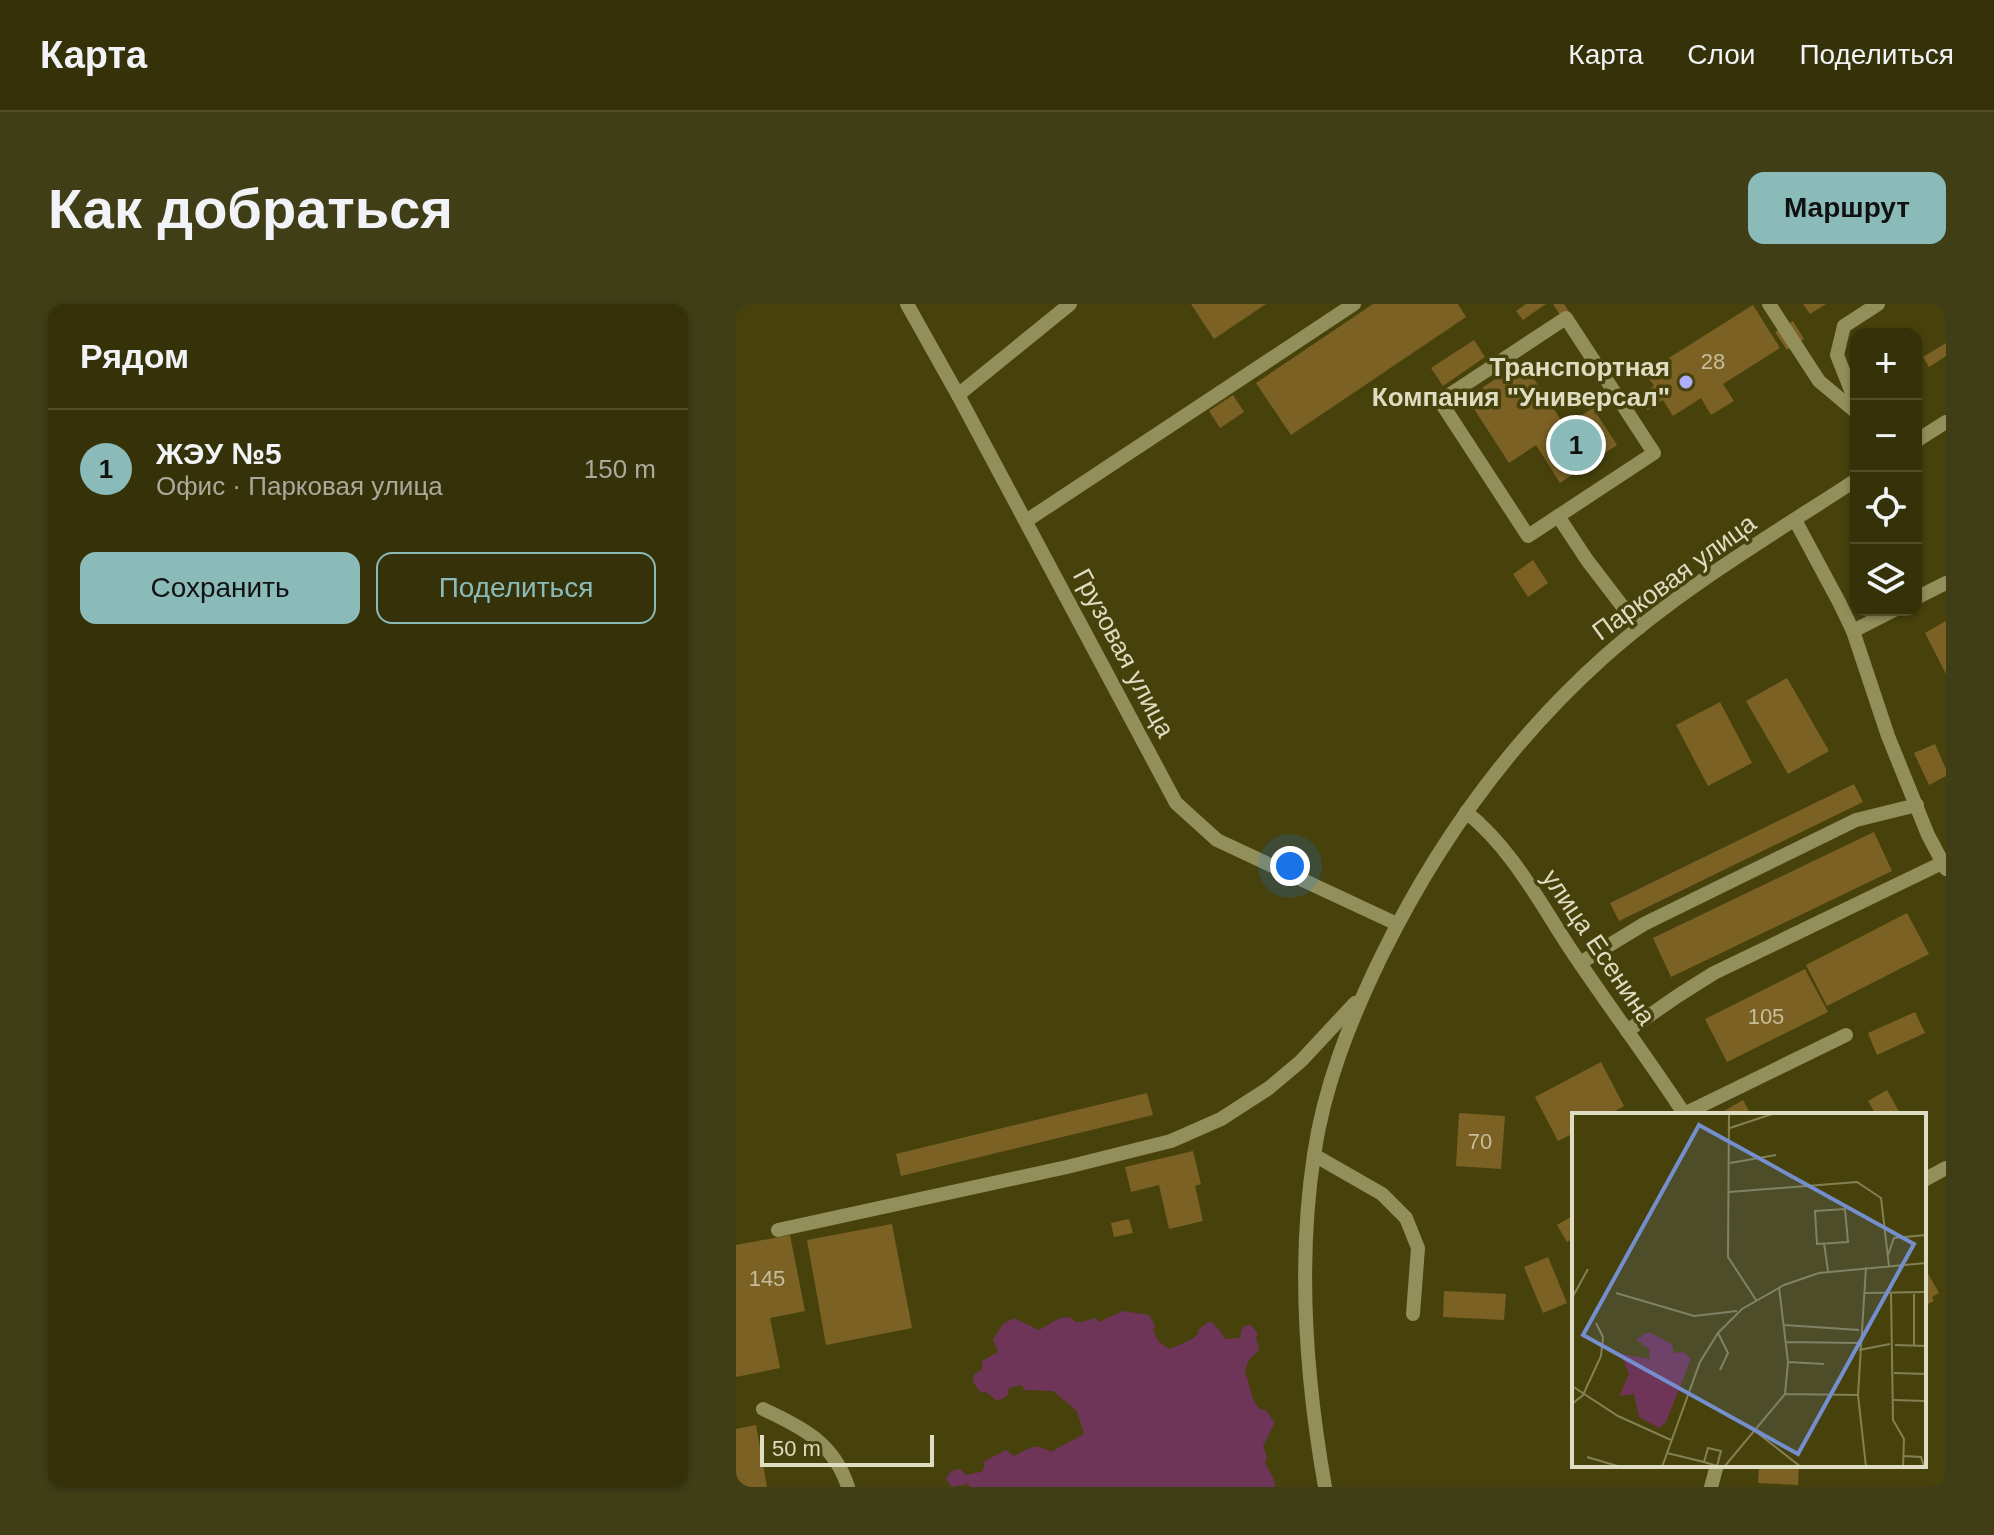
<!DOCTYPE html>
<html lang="ru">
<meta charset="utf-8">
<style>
:root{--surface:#353209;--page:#403e17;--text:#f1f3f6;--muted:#aaaa9c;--line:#4f4d2a;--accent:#8bbbb9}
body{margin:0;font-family:Helvetica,sans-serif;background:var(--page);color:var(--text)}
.controls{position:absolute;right:24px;top:24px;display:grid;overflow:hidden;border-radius:16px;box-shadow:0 2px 6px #0004}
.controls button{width:72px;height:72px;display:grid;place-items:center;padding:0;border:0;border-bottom:2px solid var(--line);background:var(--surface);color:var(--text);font:40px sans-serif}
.scale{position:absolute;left:24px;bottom:20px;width:174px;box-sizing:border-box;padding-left:8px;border:4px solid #dedcc1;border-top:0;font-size:22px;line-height:28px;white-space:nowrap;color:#dedcc1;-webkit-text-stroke:6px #47420c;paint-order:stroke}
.you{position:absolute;left:554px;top:562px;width:28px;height:28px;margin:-20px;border:6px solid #fff;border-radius:50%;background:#1a73e8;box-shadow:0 0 0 12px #1a73e833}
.badge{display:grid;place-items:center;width:52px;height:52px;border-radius:50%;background:var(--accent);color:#111;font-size:26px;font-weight:700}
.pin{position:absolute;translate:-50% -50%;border:4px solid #fff;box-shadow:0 2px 8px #0006}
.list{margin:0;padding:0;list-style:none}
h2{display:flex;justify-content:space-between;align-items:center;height:104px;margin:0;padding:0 32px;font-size:34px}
h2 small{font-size:26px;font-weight:400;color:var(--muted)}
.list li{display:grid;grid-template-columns:52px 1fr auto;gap:24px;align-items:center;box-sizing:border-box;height:120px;padding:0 32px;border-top:2px solid var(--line)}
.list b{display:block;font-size:30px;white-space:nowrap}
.list p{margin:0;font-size:26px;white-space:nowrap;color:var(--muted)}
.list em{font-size:26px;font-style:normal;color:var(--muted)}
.actions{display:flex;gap:16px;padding:24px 32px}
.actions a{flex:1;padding:18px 0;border:2px solid var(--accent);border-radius:16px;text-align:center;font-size:28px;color:var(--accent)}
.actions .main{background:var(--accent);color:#111}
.icon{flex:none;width:44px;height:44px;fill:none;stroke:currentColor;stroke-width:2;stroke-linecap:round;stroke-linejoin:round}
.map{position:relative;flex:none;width:1210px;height:1183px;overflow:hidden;border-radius:16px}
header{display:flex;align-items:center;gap:48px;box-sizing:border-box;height:112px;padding:0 40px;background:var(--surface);border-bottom:2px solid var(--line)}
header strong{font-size:38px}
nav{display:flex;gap:44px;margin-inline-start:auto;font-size:28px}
.intro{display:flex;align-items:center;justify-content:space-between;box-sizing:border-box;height:192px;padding:0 48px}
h1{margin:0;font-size:56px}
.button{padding:20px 36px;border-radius:16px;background:var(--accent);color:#111;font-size:28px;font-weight:700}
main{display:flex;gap:48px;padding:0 48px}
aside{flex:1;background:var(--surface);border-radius:16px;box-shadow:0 2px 6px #0004}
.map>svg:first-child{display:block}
.green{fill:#6f3559}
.building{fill:#7c6125}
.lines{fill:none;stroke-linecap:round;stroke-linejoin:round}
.minor{stroke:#938f5b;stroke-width:14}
.poi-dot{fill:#afaefa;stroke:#47420c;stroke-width:3}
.labels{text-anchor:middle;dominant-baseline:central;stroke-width:7;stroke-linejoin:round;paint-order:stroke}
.number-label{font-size:22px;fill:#c6bd9a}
.poi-label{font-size:26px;font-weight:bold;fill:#dedcc1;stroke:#47420c;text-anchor:end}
.street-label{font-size:26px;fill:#dedcc1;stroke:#47420c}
.inset-road{fill:none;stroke:#838054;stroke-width:2}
.view{fill:#748ece;fill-opacity:0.15;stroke:#748ece;stroke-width:4}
.inset-edge{fill:none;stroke:#dedcc1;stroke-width:4}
</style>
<header>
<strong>Карта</strong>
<nav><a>Карта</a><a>Слои</a><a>Поделиться</a></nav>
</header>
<div class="intro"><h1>Как добраться</h1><a class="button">Маршрут</a></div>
<main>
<aside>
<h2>Рядом<small></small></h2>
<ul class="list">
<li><span class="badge">1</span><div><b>ЖЭУ №5</b><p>Офис · Парковая улица</p></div><em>150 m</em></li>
</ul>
<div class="actions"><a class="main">Сохранить</a><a>Поделиться</a></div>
</aside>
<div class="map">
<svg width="1210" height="1183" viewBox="0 0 1210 1183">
<rect width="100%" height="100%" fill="#47420c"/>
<path class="green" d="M387,1007l26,4 6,11 -2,5 7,12 10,6 22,-10 7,-6 -1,-3 12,-9 8,7 7,11 15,-1 2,-10 8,-4 8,9 -2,4 3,13 -11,11 -3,12c7,13 4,26 16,37l4,-1 10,14 -12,23 4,11 -2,6 9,16 1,8h-305l-2,-3 -16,3 -6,-8c3,-7 8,-10 15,-10l4,6 16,-3 4,-6 -2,-4 23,-12 8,6c16,-8 21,-14 37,-4l33,-18 -7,-23 -24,-20 -28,-1 -4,-5 -12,3 -2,8 -10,5 -11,-9 -5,1 -8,-11 1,-7 8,-6v-8l16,-9 -5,-13 10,-15 11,-6 25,12 21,-12 10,-1 5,5h7l13,-4 4,4z"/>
<g class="building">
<path d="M455,0h75l-52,35z"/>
<path d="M637,0h85l8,13 -175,118 -35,-52z"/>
<path d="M790,0h20l-23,16 -7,-9z"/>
<path d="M817,0h11l6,9 -8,5z"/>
<path d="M1067,0h23l-16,10z"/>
<path d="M1017,1l27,43 -57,36 11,17 -23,14 -10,-17 -28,18 -10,-16 -16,10 -9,-14 16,-10 -9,-13z"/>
<path d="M1057,17l11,18 -17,11 -12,-18z"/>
<path d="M738,36l11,17 -42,29 -12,-18z"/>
<path d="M1210,39v13l-17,11 -6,-10z"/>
<path d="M786,57l43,65 28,-18 24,37 -57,38 -24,-38 -27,18 -42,-65z"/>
<path d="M497,91l11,17 -24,16 -11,-17z"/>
<path d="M797,256l15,23 -20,14 -15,-23z"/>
<path d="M1210,317v53l-21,-41z"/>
<path d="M1051,374l42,73 -41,23 -42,-73z"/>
<path d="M984,398l32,61 -44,23 -32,-61z"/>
<path d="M1199,440l11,25v7l-17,9 -15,-32z"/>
<path d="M1118,480l9,18 -244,119 -9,-18z"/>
<path d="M1138,528l18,39 -221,106 -18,-39z"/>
<path d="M1171,609l22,41 -102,52 -21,-41z"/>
<path d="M1069,665l23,43 -101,50 -22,-43z"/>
<path d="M1179,708l10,21 -48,22 -9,-22z"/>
<path d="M865,758l23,44 -16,9h-34v18l-16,8 -23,-44z"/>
<path d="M1151,786l14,25h-25l-8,-14z"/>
<path d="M411,789l6,22 -252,61 -5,-22z"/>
<path d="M1007,796l8,15h-34z"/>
<path d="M723,809l46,3 -4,53 -45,-3z"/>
<path d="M457,847l8,33 -6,2 8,35 -34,8 -10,-44 -28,7 -6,-25z"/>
<path d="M838,911v23l-7,4 -10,-17z"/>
<path d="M393,915l4,14 -19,4 -3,-14z"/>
<path d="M156,920l20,104 -86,17 -19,-105z"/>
<path d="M54,931l15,76 -35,7 10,50 -44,9v-132z"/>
<path d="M812,953l19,46 -24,10 -19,-46z"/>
<path d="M1191,968l12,21 -7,4 2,4 -10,5v-33z"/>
<path d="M708,987l62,3 -2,26 -61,-3z"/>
<path d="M20,1121l11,62h-31v-58z"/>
<path d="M1023,1161h40l-1,20 -40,-2z"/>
</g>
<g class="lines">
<g class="minor">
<path d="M171,0l51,91 218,408 41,37 180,84"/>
<path d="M1033,0l50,77 37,31"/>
<path d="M830,14l88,135 -126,83 -88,-135z"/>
<path d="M222,91l112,-91"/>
<path d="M1120,99l-19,-48 7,-29 34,-22"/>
<path d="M1180,137l30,-19"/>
<path d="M822,212l29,44 52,68"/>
<path d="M1059,216l44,82 14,29 35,105 40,99 18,34"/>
<path d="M290,217l328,-217"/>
<path d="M1180,294l30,-15"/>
<path d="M1117,327l41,-21"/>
<path d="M730,508c46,36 75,93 107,141 37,55 76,107 112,162"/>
<path d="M844,659l64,-39 212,-104 61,-15"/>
<path d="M891,727l52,-36 35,-22 228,-110"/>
<path d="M948,810l162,-79"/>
<path d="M578,851l68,39 24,24 12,30 -5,66"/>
<path d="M1188,876l22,-12"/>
<path d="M42,926l289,-63 104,-26 50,-22 48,-31 32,-27 54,-58"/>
<path d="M27,1105c39,18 71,34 85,78"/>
<path d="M589,1183c-19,-108 -28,-222 -11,-332 10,-69 36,-134 67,-198 55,-112 129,-216 223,-300 76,-68 166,-121 252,-177"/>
<path d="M975,1183l6,-22"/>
</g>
</g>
<circle class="poi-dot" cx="950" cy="78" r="8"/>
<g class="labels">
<g class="number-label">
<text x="977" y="57">28</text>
<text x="1030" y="712">105</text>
<text x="744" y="837">70</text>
<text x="31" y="974">145</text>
</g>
<g class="poi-label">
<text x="934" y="63">Транспортная<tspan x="934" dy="30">Компания "Универсал"</tspan></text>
</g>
<g class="street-label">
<text transform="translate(938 273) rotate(-36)">Парковая улица</text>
<text transform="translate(388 349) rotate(62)">Грузовая улица</text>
<text transform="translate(863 643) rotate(56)">улица Есенина</text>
</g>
</g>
<g transform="translate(836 809)">
<rect width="354" height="354" fill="#47420c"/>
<path d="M77,219l23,12 2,9 9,-1 8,7 -25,63 -7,6 -20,-11 -5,-23 -15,2 10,-22 -8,-20 29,5 -1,-10 -13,-10z" fill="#6f3559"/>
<path class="inset-road" d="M157,0l-1,144 28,43M158,15l45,-15M158,50l46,-8M157,79l128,-10 24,16 8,68M273,96l3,33 -31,2 -2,-33zM252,130l4,28M316,142l6,-17 32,-3M44,180l78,23 43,-5M293,180l61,-1M319,180l2,127 11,19 -1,28M0,185l16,-29M212,212l75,5M146,220l10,20 -8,17M214,229l72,1M323,232l31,1M342,233v-52M287,237l31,-6M216,249l36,2M322,260l32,1M0,273l46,30 53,24M213,281l73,1M322,287l32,1M0,291l11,-9 18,-39 2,-19 -7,-14M183,318l46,36M95,340l37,9 4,-14 13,3 -4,15 -13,-4M332,343l17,1 3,10M15,344l34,10M90,354l38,-105 18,-29 24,-24 42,-24 35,-12 107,-10M152,354l61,-73 3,-32 -9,-75M294,354l-8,-72 8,-128"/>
<path class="view" d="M127,12l215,119 -116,210 -215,-119z"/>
<rect width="354" height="354" class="inset-edge"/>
</g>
</svg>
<div class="controls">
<button>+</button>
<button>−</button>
<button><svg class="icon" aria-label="locate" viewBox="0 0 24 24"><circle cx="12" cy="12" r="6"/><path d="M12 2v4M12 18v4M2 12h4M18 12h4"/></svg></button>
<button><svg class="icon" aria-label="layers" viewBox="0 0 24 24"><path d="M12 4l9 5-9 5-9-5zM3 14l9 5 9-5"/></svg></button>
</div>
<div class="scale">50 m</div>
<div class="you"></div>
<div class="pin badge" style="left:840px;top:141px">1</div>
</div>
</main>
